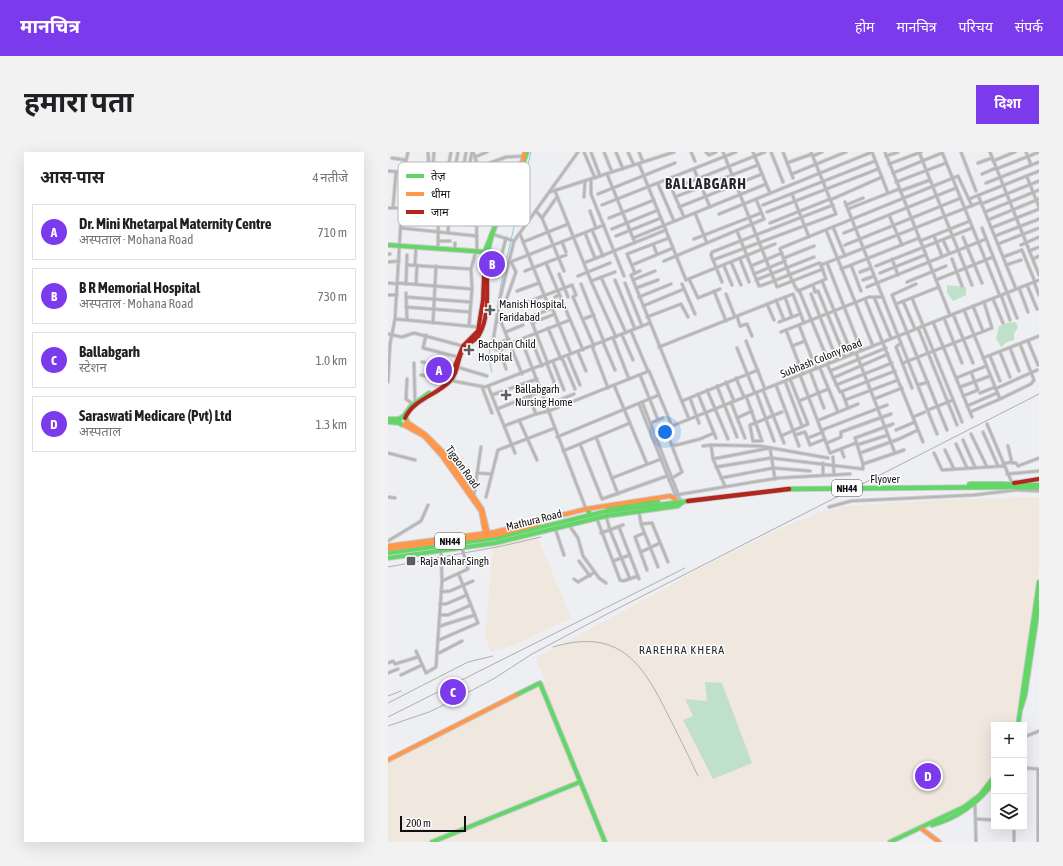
<!DOCTYPE html>
<html lang="hi">
<meta charset="utf-8">
<style>
:root{--surface:#fff;--page:#f2f2f2;--text:#202124;--muted:#757577;--line:#e0e0e0;--accent:#7c3aed}
body{margin:0;font-family:"Asap Condensed","Noto Sans Devanagari",sans-serif;background:var(--page);color:var(--text)}
.controls{position:absolute;right:12px;bottom:12px;display:grid;overflow:hidden;border-radius:0px;box-shadow:0 4px 16px #0002}
.controls button{width:36px;height:36px;display:grid;place-items:center;padding:0;border:0;border-bottom:1px solid var(--line);background:var(--surface);color:var(--text);font:20px sans-serif}
.scale{position:absolute;left:12px;bottom:10px;width:66px;box-sizing:border-box;padding-left:4px;border:2px solid #0f0f11;border-top:0;font-size:11px;line-height:14px;white-space:nowrap;color:#0f0f11;-webkit-text-stroke:3px #fff;paint-order:stroke}
.you{position:absolute;left:277px;top:280px;width:14px;height:14px;margin:-10px;border:3px solid #fff;border-radius:50%;background:#1a73e8;box-shadow:0 0 0 6px #1a73e833}
.badge{display:grid;place-items:center;width:26px;height:26px;border-radius:50%;background:var(--accent);color:#fff;font-size:13px;font-weight:700}
.pin{position:absolute;translate:-50% -50%;border:2px solid #fff;box-shadow:0 1px 4px #0006}
.list{margin:0;padding:0;list-style:none}
h2{display:flex;justify-content:space-between;align-items:center;height:52px;margin:0;padding:0 16px;font-size:17px}
h2 small{font-size:13px;font-weight:400;color:var(--muted)}
.list li{display:grid;grid-template-columns:26px 1fr auto;gap:12px;align-items:center;box-sizing:border-box;height:56px;margin:0 8px 8px;padding:0 8px;border:1px solid var(--line);border-radius:0px}
.list b{display:block;font-size:15px;white-space:nowrap}
.list p{margin:0;font-size:13px;white-space:nowrap;color:var(--muted)}
.list em{font-size:13px;font-style:normal;color:var(--muted)}
.icon{flex:none;width:22px;height:22px;fill:none;stroke:currentColor;stroke-width:2;stroke-linecap:round;stroke-linejoin:round}
.map{position:relative;flex:none;width:651px;height:690px;overflow:hidden;border-radius:0px}
header{display:flex;align-items:center;gap:24px;box-sizing:border-box;height:56px;padding:0 20px;background:var(--accent);color:#fff}
header strong{font-size:19px}
nav{display:flex;gap:22px;margin-inline-start:auto;font-size:14px}
.intro{display:flex;align-items:center;justify-content:space-between;box-sizing:border-box;height:96px;padding:0 24px}
h1{margin:0;font-size:28px}
.button{padding:10px 18px;border-radius:0px;background:var(--accent);color:#fff;font-size:14px;font-weight:700}
main{display:flex;gap:24px;padding:0 24px}
aside{flex:1;background:var(--surface);border-radius:0px;box-shadow:0 4px 16px #0002}
.map>svg:first-child{display:block}
.industrial{fill:#f0e7df}
.green{fill:#c0e1c9}
.lines{fill:none;stroke-linecap:round;stroke-linejoin:round}
.stream{stroke:#8dcbe2;stroke-width:1}
.street-casing{stroke:#cbcbcd;stroke-width:4}
.fast-casing{stroke:#cbcbcd;stroke-width:6}
.slow-casing{stroke:#cbcbcd;stroke-width:6}
.jam-casing{stroke:#cbcbcd;stroke-width:6}
.street{stroke:#b7b6b6;stroke-width:2}
.fast{stroke:#63d668;stroke-width:4}
.slow{stroke:#ff974d;stroke-width:4}
.jam{stroke:#b3261e;stroke-width:4}
.rail{stroke:#afaeb1;stroke-width:1}
.fast-bridge-casing{stroke:#cbcbcd;stroke-width:6;stroke-linecap:butt}
.jam-bridge-casing{stroke:#cbcbcd;stroke-width:6;stroke-linecap:butt}
.fast-bridge{stroke:#63d668;stroke-width:4.5}
.jam-bridge{stroke:#b3261e;stroke-width:4.5}
.poi-dot{fill:#5d5d60;stroke:#fff;stroke-width:1.5}
.labels{text-anchor:middle;dominant-baseline:central;stroke-width:3;stroke-linejoin:round;paint-order:stroke}
.shield{fill:#fff;stroke:#575758;stroke-width:1}
.shield-label{font-size:10px;font-weight:bold;fill:#0f0f11}
.poi-label{font-size:11px;fill:#0f0f11;stroke:#fff;text-anchor:start}
.street-label{font-size:11px;fill:#0f0f11;stroke:#fff}
.neighbourhood-label{font-size:12px;letter-spacing:1px;fill:#28292d;stroke:#fff}
.district-label{font-size:15px;font-weight:bold;letter-spacing:1px;fill:#28292d;stroke:#fff}
.key{fill:#fff;stroke:#b7b7b8;stroke-width:1}
.key-label{font-size:11px;fill:#0f0f11}
</style>
<header>
<strong>मानचित्र</strong>
<nav><a>होम</a><a>मानचित्र</a><a>परिचय</a><a>संपर्क</a></nav>
</header>
<div class="intro"><h1>हमारा पता</h1><a class="button">दिशा</a></div>
<main>
<aside>
<h2>आस-पास<small>4 नतीजे</small></h2>
<ul class="list">
<li><span class="badge">A</span><div><b>Dr. Mini Khetarpal Maternity Centre</b><p>अस्पताल · Mohana Road</p></div><em>710 m</em></li>
<li><span class="badge">B</span><div><b>B R Memorial Hospital</b><p>अस्पताल · Mohana Road</p></div><em>730 m</em></li>
<li><span class="badge">C</span><div><b>Ballabgarh</b><p>स्टेशन</p></div><em>1.0 km</em></li>
<li><span class="badge">D</span><div><b>Saraswati Medicare (Pvt) Ltd</b><p>अस्पताल</p></div><em>1.3 km</em></li>
</ul>
</aside>
<div class="map">
<svg width="651" height="690" viewBox="0 0 651 690">
<rect width="100%" height="100%" fill="#eeeff2"/>
<g class="industrial">
<path d="M651,345v73l-15,103 -10,52h-20v50l-17,23 -25,14 -70,30h-494v-80l157,-81 -9,-23 130,-70 30,-18 90,-44 35,-14 24,-6 94,-6z"/>
<path d="M149,384l34,82 -57,27 -23,7 -6,-15 8,-90z"/>
</g>
<g class="green">
<path d="M559,133l19,2v8l-13,6 -6,-8z"/>
<path d="M628,170l2,5 -4,7v6l-7,2 -6,5 -5,-9 3,-12 8,-3z"/>
<path d="M317,530l17,1 30,80 -39,16 -30,-59 10,-4 -8,-17 22,2z"/>
</g>
<g class="lines">
<g class="stream">
<path d="M103,194l10,-62 30,-132"/>
<path d="M102,197l-1,10 3,13"/>
</g>
<g class="street-casing">
<g id="street">
<path d="M40,0l1,15"/>
<path d="M85,0l9,25"/>
<path d="M196,0l11,26"/>
<path d="M203,0l9,24"/>
<path d="M216,0l8,20"/>
<path d="M228,0l7,17"/>
<path d="M240,0l6,13"/>
<path d="M251,0l4,10"/>
<path d="M303,0l4,9"/>
<path d="M318,0l3,3 7,-3"/>
<path d="M335,0l54,135 46,-18"/>
<path d="M365,0l17,41"/>
<path d="M383,0l12,30"/>
<path d="M395,0l10,26"/>
<path d="M484,0l16,41"/>
<path d="M497,0l65,163"/>
<path d="M531,0l53,133"/>
<path d="M554,0l58,144"/>
<path d="M573,0l15,39"/>
<path d="M602,0l49,123"/>
<path d="M638,0l5,13"/>
<path d="M425,4l9,-4"/>
<path d="M498,4l12,-4"/>
<path d="M87,5l12,-5"/>
<path d="M4,6l14,2"/>
<path d="M605,9l22,-9"/>
<path d="M399,11l25,-9"/>
<path d="M590,11l14,-5"/>
<path d="M251,12l47,116 89,-36"/>
<path d="M501,12l32,-12"/>
<path d="M45,14l1,-14"/>
<path d="M91,15l27,-10 18,-1"/>
<path d="M60,16l3,-16"/>
<path d="M67,16l3,-16"/>
<path d="M16,17l32,-3 25,4 25,7 4,7 -2,16 3,4 -4,8"/>
<path d="M306,17l16,38"/>
<path d="M608,17l43,-17"/>
<path d="M75,18l3,-18"/>
<path d="M93,18l10,-1 26,6"/>
<path d="M0,19l70,6 21,8 -3,12 1,54"/>
<path d="M80,20l4,-20"/>
<path d="M505,21l49,-20"/>
<path d="M219,22l28,69"/>
<path d="M404,22l54,-22"/>
<path d="M594,22l14,-6"/>
<path d="M639,25l12,30"/>
<path d="M100,26h6l19,5"/>
<path d="M203,27v15l33,82"/>
<path d="M280,28l16,37"/>
<path d="M508,30l50,-19"/>
<path d="M102,31l20,6"/>
<path d="M598,31l53,-21"/>
<path d="M270,32l16,37"/>
<path d="M15,36l36,1"/>
<path d="M284,37l93,-37"/>
<path d="M167,39l36,90 25,56"/>
<path d="M512,39l30,-11"/>
<path d="M162,40l124,-40"/>
<path d="M105,41l13,5"/>
<path d="M210,42l77,-31"/>
<path d="M404,42l17,43"/>
<path d="M590,43l38,94"/>
<path d="M196,45l1,-16"/>
<path d="M287,45l83,-32"/>
<path d="M581,47l70,-28"/>
<path d="M442,48l52,-23"/>
<path d="M89,50l17,-1 9,3"/>
<path d="M457,50l92,232"/>
<path d="M593,52l58,-23"/>
<path d="M214,53l134,-53"/>
<path d="M375,53l112,-44"/>
<path d="M458,53l17,-7"/>
<path d="M291,55l83,-33"/>
<path d="M0,56h14"/>
<path d="M5,56l3,-36"/>
<path d="M14,57l36,2"/>
<path d="M460,57l51,-20"/>
<path d="M148,59l6,7 22,53"/>
<path d="M202,59l6,17"/>
<path d="M62,60l27,1"/>
<path d="M379,60l111,-43"/>
<path d="M597,60l54,-22"/>
<path d="M307,61l12,30"/>
<path d="M331,62l153,-62"/>
<path d="M501,63l13,30"/>
<path d="M154,66l15,-21"/>
<path d="M221,66l45,-18"/>
<path d="M600,68l51,-21"/>
<path d="M50,70l38,3"/>
<path d="M382,71l60,-24"/>
<path d="M445,75l12,29"/>
<path d="M13,76l76,8"/>
<path d="M594,76l35,90"/>
<path d="M603,76l48,-19"/>
<path d="M224,77l46,-19"/>
<path d="M204,78l11,26"/>
<path d="M438,78l47,116"/>
<path d="M349,79l22,55c12,-3 24,-9 35,-13l25,-10h1l6,16 -28,12c-8,-11 -13,-29 -18,-42l1,-1 177,-72 14,30"/>
<path d="M60,80l4,-64"/>
<path d="M197,81l10,25"/>
<path d="M456,81l112,-45"/>
<path d="M104,82l22,7"/>
<path d="M132,82l27,68"/>
<path d="M228,84l45,-18"/>
<path d="M546,84l8,20"/>
<path d="M607,84l44,-17"/>
<path d="M575,85l19,46"/>
<path d="M245,86l133,-54"/>
<path d="M306,87l67,-26"/>
<path d="M555,88l6,13"/>
<path d="M50,89h12"/>
<path d="M532,89l50,-20"/>
<path d="M135,90l45,-18"/>
<path d="M174,90l4,10"/>
<path d="M265,92l4,10"/>
<path d="M610,92l41,-16"/>
<path d="M457,93l116,-47"/>
<path d="M633,93l18,-8"/>
<path d="M50,96l1,-81"/>
<path d="M67,98v-7"/>
<path d="M641,99l10,-4"/>
<path d="M0,102h2"/>
<path d="M615,105l19,-7 13,32"/>
<path d="M396,106l30,-12"/>
<path d="M352,107l9,23"/>
<path d="M504,107l6,16"/>
<path d="M564,107l10,27"/>
<path d="M645,107l6,-3"/>
<path d="M325,108l123,-46 -25,-62"/>
<path d="M276,109l100,-42 -8,-20"/>
<path d="M0,110l11,-1"/>
<path d="M343,110l10,23"/>
<path d="M120,111l96,-38"/>
<path d="M158,111l37,87"/>
<path d="M196,111l82,-33"/>
<path d="M439,111l34,87"/>
<path d="M19,113l64,4"/>
<path d="M27,113l1,-18"/>
<path d="M111,113l7,-27"/>
<path d="M244,113l41,-17"/>
<path d="M433,113l160,-63"/>
<path d="M463,113l10,26"/>
<path d="M618,113l15,-5"/>
<path d="M336,114l8,19"/>
<path d="M363,114l31,-13"/>
<path d="M488,114l96,-38"/>
<path d="M453,117l78,-31"/>
<path d="M137,119l41,-16"/>
<path d="M252,119l-9,4 2,5 56,139"/>
<path d="M472,120l11,-4"/>
<path d="M247,121l-8,-19 42,-16"/>
<path d="M492,121l45,-18"/>
<path d="M171,122l9,23"/>
<path d="M366,122l31,-13"/>
<path d="M190,124l32,-13"/>
<path d="M213,125l25,56"/>
<path d="M301,127l9,19 22,-9"/>
<path d="M227,128l20,49"/>
<path d="M245,128l22,-9"/>
<path d="M368,128l58,-23"/>
<path d="M475,128l11,-4"/>
<path d="M548,128l57,-23"/>
<path d="M203,129l24,-9"/>
<path d="M434,129l30,73"/>
<path d="M334,130l-11,-27 1,-3 121,-47"/>
<path d="M519,130l39,-16"/>
<path d="M646,130l5,13"/>
<path d="M0,131l10,1"/>
<path d="M10,131l74,6"/>
<path d="M237,131l17,43"/>
<path d="M18,132l1,-29"/>
<path d="M28,132l1,-19"/>
<path d="M193,132l23,58"/>
<path d="M294,132l13,30"/>
<path d="M528,132l-24,11 55,135"/>
<path d="M425,133l2,7 3,-1 27,66"/>
<path d="M639,133l10,24"/>
<path d="M479,135l119,-48"/>
<path d="M248,136l22,-8"/>
<path d="M631,136l9,24"/>
<path d="M411,138l30,73"/>
<path d="M129,139l22,-8"/>
<path d="M326,139l12,30"/>
<path d="M338,142l9,23"/>
<path d="M423,142l26,66"/>
<path d="M0,143h9"/>
<path d="M613,143l9,25"/>
<path d="M18,145l64,5"/>
<path d="M167,145l4,-2"/>
<path d="M251,145l32,-13"/>
<path d="M397,145l7,20"/>
<path d="M486,145l17,41"/>
<path d="M524,146l50,124"/>
<path d="M477,147l58,143"/>
<path d="M605,147l10,24"/>
<path d="M388,148l8,20"/>
<path d="M515,149l12,28"/>
<path d="M117,151l11,-31 -5,-10"/>
<path d="M379,152l7,16"/>
<path d="M508,152l43,-17"/>
<path d="M255,154l41,-17"/>
<path d="M585,154l10,25"/>
<path d="M18,155l64,5"/>
<path d="M126,155l58,-22 4,10 -3,2 21,49"/>
<path d="M164,156l19,46"/>
<path d="M576,158l36,89 31,-15 3,-4 -14,-36"/>
<path d="M109,160l25,62"/>
<path d="M565,162l20,49"/>
<path d="M349,164l3,10 7,-2 5,12"/>
<path d="M259,165l34,-13 7,13"/>
<path d="M556,166l18,45"/>
<path d="M7,167l12,1 -1,-27"/>
<path d="M195,167l11,-4"/>
<path d="M19,168l71,7"/>
<path d="M108,170l21,-8"/>
<path d="M391,170l21,-8"/>
<path d="M545,170l39,95"/>
<path d="M45,171l3,-57"/>
<path d="M144,171l23,-9"/>
<path d="M411,173l17,44"/>
<path d="M81,174l3,-37 -1,-20 5,-18"/>
<path d="M160,176l13,31"/>
<path d="M530,176l39,97"/>
<path d="M398,178l17,44"/>
<path d="M243,179l17,40"/>
<path d="M118,180l17,-7"/>
<path d="M393,180l88,-35h13"/>
<path d="M0,182l14,3 12,-4 49,13"/>
<path d="M38,183l-3,13 35,9"/>
<path d="M234,183l11,25"/>
<path d="M225,186l16,41"/>
<path d="M144,189l10,25"/>
<path d="M358,189l19,48"/>
<path d="M640,189l10,24"/>
<path d="M215,190l12,28"/>
<path d="M123,191l59,-23"/>
<path d="M513,191l-5,4 16,41"/>
<path d="M135,192l63,165"/>
<path d="M105,193l16,-6"/>
<path d="M95,194l9,2"/>
<path d="M124,194l-14,4 -6,-2 8,-50 14,-57 64,-89"/>
<path d="M204,194l16,42"/>
<path d="M404,194l13,-5"/>
<path d="M271,195l134,-53 11,29"/>
<path d="M349,196l18,45"/>
<path d="M622,196l9,23"/>
<path d="M112,198l6,19"/>
<path d="M190,200l8,19"/>
<path d="M612,200l10,25"/>
<path d="M468,201l39,100"/>
<path d="M180,204l12,29"/>
<path d="M602,204l10,25"/>
<path d="M174,206l13,31"/>
<path d="M595,206l56,-22"/>
<path d="M34,210l33,7"/>
<path d="M165,210l11,28"/>
<path d="M26,211l1,39"/>
<path d="M515,211l89,-35 -8,-26"/>
<path d="M159,212l11,28"/>
<path d="M160,212l-18,-47 33,-13"/>
<path d="M439,212l13,28 55,-21"/>
<path d="M69,215l30,9"/>
<path d="M432,216l18,44"/>
<path d="M422,219l14,37"/>
<path d="M442,219l56,-23"/>
<path d="M33,223l64,12 165,-64"/>
<path d="M252,223l18,45"/>
<path d="M412,223l30,78 26,-10"/>
<path d="M46,226l2,-13"/>
<path d="M348,226l8,19"/>
<path d="M445,226l55,-24"/>
<path d="M568,226l30,-12"/>
<path d="M19,227l-1,20 7,5"/>
<path d="M397,229l17,45"/>
<path d="M0,230l2,-38 5,-25 9,-150 4,-17"/>
<path d="M338,230l8,19"/>
<path d="M226,233l33,79"/>
<path d="M388,233l23,61"/>
<path d="M448,233l56,-22"/>
<path d="M530,233l10,-3"/>
<path d="M100,234l27,67"/>
<path d="M329,234l20,51"/>
<path d="M94,235l10,26"/>
<path d="M572,235l30,-11"/>
<path d="M607,237l42,-19"/>
<path d="M319,238l21,49"/>
<path d="M375,238l21,53"/>
<path d="M368,240l18,49"/>
<path d="M454,240l6,16"/>
<path d="M592,241l15,-6"/>
<path d="M310,242l18,44"/>
<path d="M104,243l45,-16"/>
<path d="M358,244l16,45h-9l-3,-15v-1c11,-4 21,-9 32,-13"/>
<path d="M575,244l15,-6 -7,-18"/>
<path d="M302,246l9,25"/>
<path d="M486,247l28,-11"/>
<path d="M457,248l53,-20"/>
<path d="M294,249l76,-31"/>
<path d="M411,249l29,-12"/>
<path d="M254,250l38,97"/>
<path d="M343,250l14,36"/>
<path d="M251,252l38,95"/>
<path d="M159,253l27,-11"/>
<path d="M579,254l30,-13"/>
<path d="M109,257l45,-18"/>
<path d="M540,258l25,-10"/>
<path d="M582,260l30,-13"/>
<path d="M148,262l13,-3 100,-40 23,55"/>
<path d="M525,265l12,-5"/>
<path d="M349,266l15,-7"/>
<path d="M131,268l18,40"/>
<path d="M431,268l39,-16"/>
<path d="M262,271l13,-5"/>
<path d="M599,272l25,59"/>
<path d="M116,274l32,-12 -7,-18"/>
<path d="M434,278l65,-25"/>
<path d="M508,278l19,-8"/>
<path d="M595,280l15,34"/>
<path d="M583,282l16,33"/>
<path d="M407,283l10,-3 5,13 15,-6"/>
<path d="M393,284l27,-12 -18,-45"/>
<path d="M169,285l102,-42"/>
<path d="M208,285l22,57"/>
<path d="M420,286l15,-6"/>
<path d="M575,288l12,27"/>
<path d="M439,291l14,-6v-5l50,-18"/>
<path d="M192,292l22,55 65,-23"/>
<path d="M568,292l11,24"/>
<path d="M469,293l31,-10"/>
<path d="M285,294l27,-7 14,-6"/>
<path d="M315,294l8,-1"/>
<path d="M620,294l4,17h4l2,3 21,-8"/>
<path d="M453,297l3,8"/>
<path d="M557,298l9,19"/>
<path d="M175,299l67,-28"/>
<path d="M0,301l27,7"/>
<path d="M472,301l39,-14 19,-9"/>
<path d="M546,301l8,17 62,-4"/>
<path d="M445,305l1,18"/>
<path d="M325,307l57,-11 5,31"/>
<path d="M435,311v12"/>
<path d="M475,312l41,-14"/>
<path d="M615,312l8,-2"/>
<path d="M328,315l55,-9 92,11v-5l-8,-26 38,-14"/>
<path d="M89,321l14,1"/>
<path d="M619,322l32,-3"/>
<path d="M224,326l49,-19"/>
<path d="M333,326l52,-10 37,3"/>
<path d="M281,328l13,-8 -15,-39 1,-4 4,-3 367,-146"/>
<path d="M337,334l-12,-27 -2,-14 49,1 68,12"/>
<path d="M86,343l7,-48"/>
<path d="M282,344l108,-18 72,-4"/>
<path d="M0,345l7,1"/>
<path d="M98,345l12,-47 57,-22"/>
<path d="M441,355l22,-6 123,-6 42,-5 23,1"/>
<path d="M251,360l2,12 11,-1 16,39"/>
<path d="M218,364l4,14 20,49"/>
<path d="M209,367l23,61 3,1 15,-5"/>
<path d="M253,372l17,43"/>
<path d="M181,373l9,13 5,18 16,22 7,5"/>
<path d="M231,375l20,52"/>
<path d="M167,376l9,27"/>
<path d="M213,381l22,-8"/>
<path d="M256,381l-9,4 12,33"/>
<path d="M0,389l33,-20 7,-16"/>
<path d="M253,400l19,-9"/>
<path d="M191,409l11,15"/>
<path d="M225,409l17,-6"/>
<path d="M186,427l4,3 17,-10"/>
<path d="M54,429l26,-12 -6,-21"/>
<path d="M53,440l9,-1 23,-10"/>
<path d="M52,452h6l21,-9"/>
<path d="M52,463h8l23,-10"/>
<path d="M52,474l35,-11"/>
<path d="M51,488l39,-17 -19,-48"/>
<path d="M28,499l10,22 10,-6 6,-86 -1,-30"/>
<path d="M51,501l23,-12"/>
<path d="M0,511l5,-2 2,3 23,-7"/>
<path d="M0,521l10,-4"/>
<path d="M13,523l21,-10"/>
<path d="M636,585l15,-6"/>
<path d="M636,616l15,1"/>
<path d="M587,651l1,39"/>
<path d="M588,667l18,1"/>
<path d="M626,690v-15"/>
<path d="M650,690v-73"/>
</g>
</g>
<g class="fast-casing">
<g id="fast">
<path d="M0,93l98,7"/>
<path d="M99,110c2,-39 29,-73 40,-110"/>
<path d="M96,124l1,-25 17,-43"/>
<path d="M15,265l8,-11 18,-13"/>
<circle cx="15" cy="269" r="4"/>
<path d="M0,267h12"/>
<path d="M0,270l12,1"/>
<path d="M617,332l34,1"/>
<path d="M619,335l32,1"/>
<path d="M219,356l51,-7"/>
<path d="M198,357l3,3"/>
<path d="M0,401l109,-15 106,-26 85,-11"/>
<path d="M0,406l107,-15 111,-27 72,-10 5,-4"/>
<path d="M128,543l24,-12 65,159"/>
<path d="M633,556l4,-13 14,-93"/>
<path d="M630,573l21,-143"/>
<path d="M544,673c26,-7 46,-22 62,-43"/>
<path d="M44,690l148,-60"/>
<path d="M502,690l74,-35 16,-12 14,-18"/>
</g>
</g>
<g class="slow-casing">
<g id="slow">
<path d="M117,49l15,-32 5,-17"/>
<path d="M19,270l19,13 18,18 38,56 6,24"/>
<path d="M16,273l20,11 18,20 39,55 4,22"/>
<path d="M0,394l107,-14 91,-23 84,-13 5,3"/>
<path d="M0,397l108,-14 42,-11"/>
<path d="M0,608l128,-65"/>
<path d="M534,677l17,13"/>
</g>
</g>
<g class="jam-casing">
<g id="jam">
<path d="M67,214l8,-20 15,-15 5,-31 1,-24"/>
<path d="M17,266c9,-19 30,-22 44,-36 9,-8 8,-21 13,-31 4,-8 13,-9 17,-16 12,-21 7,-50 8,-73"/>
<path d="M626,331l25,-4"/>
</g>
</g>
<use href="#street" class="street"/>
<use href="#fast" class="fast"/>
<use href="#slow" class="slow"/>
<use href="#jam" class="jam"/>
<g class="rail">
<path d="M0,415l114,-21 39,-9"/>
<path d="M165,495c64,-19 88,13 114,66 11,21 21,42 31,63"/>
<path d="M0,544l13,-5"/>
<path d="M0,551l80,-41 25,-6"/>
<path d="M0,565l297,-149"/>
<path d="M0,574l41,-14 23,-11 43,-23 37,-24 75,-40 432,-220"/>
</g>
<g class="fast-bridge-casing">
<g id="fast-bridge">
<path d="M581,332h36"/>
<path d="M401,337l218,-2"/>
</g>
</g>
<g class="jam-bridge-casing">
<path id="jam-bridge" d="M300,349l101,-12"/>
</g>
<use href="#fast-bridge" class="fast-bridge"/>
<use href="#jam-bridge" class="jam-bridge"/>
</g>
<g class="poi-dot">
<path d="M100 152h4v4h4v4h-4v4h-4v-4h-4v-4h4z"/>
<path d="M79 192h4v4h4v4h-4v4h-4v-4h-4v-4h4z"/>
<path d="M116 237h4v4h4v4h-4v4h-4v-4h-4v-4h4z"/>
<rect x="18" y="404" width="10" height="10" rx="2"/>
</g>
<g class="labels">
<g class="shield">
<rect x="444" y="328" width="30" height="16" rx="3"/>
<rect x="47" y="381" width="30" height="16" rx="3"/>
</g>
<g class="shield-label">
<text x="459" y="336">NH44</text>
<text x="62" y="389">NH44</text>
</g>
<g class="poi-label">
<text x="111" y="152">Manish Hospital,<tspan x="111" dy="13">Faridabad</tspan></text>
<text x="90" y="192">Bachpan Child<tspan x="90" dy="13">Hospital</tspan></text>
<text x="127" y="237">Ballabgarh<tspan x="127" dy="13">Nursing Home</tspan></text>
<text x="32" y="409">Raja Nahar Singh</text>
</g>
<g class="street-label">
<text transform="translate(433 206) rotate(-22)">Subhash Colony Road</text>
<text transform="translate(75 315) rotate(54)">Tigaon Road</text>
<text x="497" y="327">Flyover</text>
<text transform="translate(146 368) rotate(-14)">Mathura Road</text>
</g>
<g class="neighbourhood-label">
<text x="294" y="498">RAREHRA KHERA</text>
</g>
<g class="district-label">
<text x="318" y="31">BALLABGARH</text>
</g>
</g>
<rect x="10" y="10" width="132" height="64" rx="6" class="key"/>
<rect x="18" y="22" width="18" height="4" fill="#63d668"/>
<rect x="18" y="40" width="18" height="4" fill="#ff974d"/>
<rect x="18" y="58" width="18" height="4" fill="#b3261e"/>
<g class="key-label">
<text x="43" y="28">तेज़</text>
<text x="43" y="46">धीमा</text>
<text x="43" y="64">जाम</text>
</g>
</svg>
<div class="controls">
<button>+</button>
<button>−</button>
<button><svg class="icon" aria-label="layers" viewBox="0 0 24 24"><path d="M12 4l9 5-9 5-9-5zM3 14l9 5 9-5"/></svg></button>
</div>
<div class="scale">200 m</div>
<div class="you"></div>
<div class="pin badge" style="left:51px;top:218px">A</div>
<div class="pin badge" style="left:104px;top:112px">B</div>
<div class="pin badge" style="left:65px;top:540px">C</div>
<div class="pin badge" style="left:540px;top:624px">D</div>
</div>
</main>
